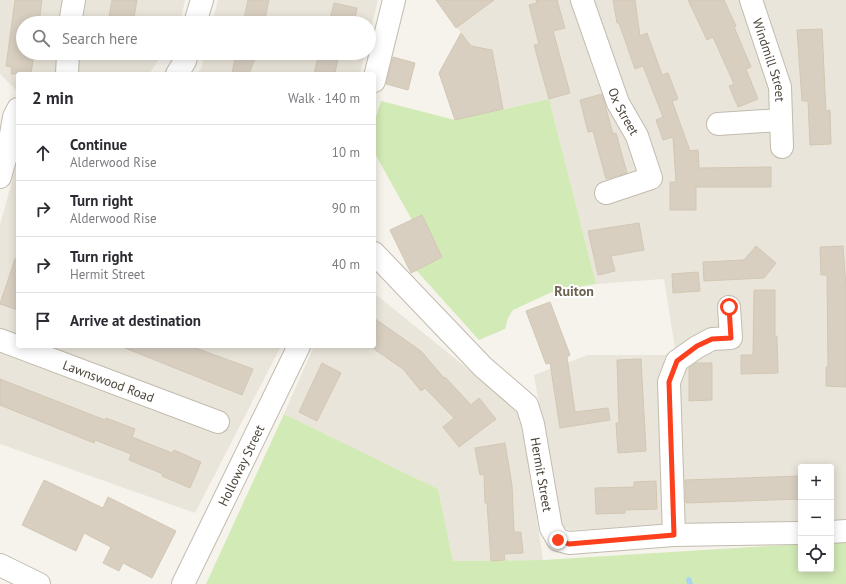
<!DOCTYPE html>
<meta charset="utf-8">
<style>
:root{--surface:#fff;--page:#f2f2f3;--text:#2b2b33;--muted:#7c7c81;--line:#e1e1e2}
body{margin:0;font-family:"PT Sans",sans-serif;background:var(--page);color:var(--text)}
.controls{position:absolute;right:12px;bottom:12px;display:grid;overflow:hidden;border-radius:4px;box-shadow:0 2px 10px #0003}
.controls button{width:36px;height:36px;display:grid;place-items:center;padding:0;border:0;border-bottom:1px solid var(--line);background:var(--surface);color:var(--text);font:20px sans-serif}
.stop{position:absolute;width:12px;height:12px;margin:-9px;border:3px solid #fc3f1d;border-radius:50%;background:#fff}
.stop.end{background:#fc3f1d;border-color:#fff;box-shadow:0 1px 4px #0008}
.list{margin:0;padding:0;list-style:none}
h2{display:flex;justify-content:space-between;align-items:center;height:52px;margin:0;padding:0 16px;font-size:17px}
h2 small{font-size:13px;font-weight:400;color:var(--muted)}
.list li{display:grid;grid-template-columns:26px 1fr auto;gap:12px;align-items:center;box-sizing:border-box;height:56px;padding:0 16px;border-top:1px solid var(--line)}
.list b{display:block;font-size:15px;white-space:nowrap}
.list p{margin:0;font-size:13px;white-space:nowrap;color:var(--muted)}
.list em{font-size:13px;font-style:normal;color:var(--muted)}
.icon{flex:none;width:22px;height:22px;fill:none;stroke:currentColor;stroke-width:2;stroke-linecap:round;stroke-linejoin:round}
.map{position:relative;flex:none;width:846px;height:584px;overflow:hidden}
.search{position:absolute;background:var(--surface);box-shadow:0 2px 10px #0003;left:16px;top:16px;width:360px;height:44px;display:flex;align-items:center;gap:10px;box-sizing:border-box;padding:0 14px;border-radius:22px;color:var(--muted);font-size:15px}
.panel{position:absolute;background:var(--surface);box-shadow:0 2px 10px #0003;left:16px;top:72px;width:360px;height:276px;border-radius:4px}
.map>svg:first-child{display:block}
.residential{fill:#eae5da}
.green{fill:#d2eab5}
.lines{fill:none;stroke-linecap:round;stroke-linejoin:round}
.stream{stroke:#a9d4f2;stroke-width:5.5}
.building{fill:#d8cfc1;stroke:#d3c7b4}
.minor-casing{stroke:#c2bbae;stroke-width:24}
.minor{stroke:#fff;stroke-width:22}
.route{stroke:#fc3f1d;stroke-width:5}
.labels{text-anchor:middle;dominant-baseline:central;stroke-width:4;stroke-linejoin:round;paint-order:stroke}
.street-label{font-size:13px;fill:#4b4439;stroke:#fff}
.neighbourhood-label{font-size:14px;font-weight:bold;fill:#6e6250;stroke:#fff}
</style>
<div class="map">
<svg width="846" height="584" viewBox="0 0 846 584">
<rect width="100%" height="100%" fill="#f6f3ec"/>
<g class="residential">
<path d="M0,0h185l-5,23h-157v30h140l-14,21h-131v18l-18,-18z"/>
<path d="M218,0h160l-9,37v-14h-157z"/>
<path d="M436,0h410v519l-15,1v-53h-30v55l-154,4 -77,4 -10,-4 -26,-151 54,-20h88l-12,-76 -68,5 -47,-185 -46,10 -11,-59 -21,-4z"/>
<path d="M205,53h160l-5,21h-164l5,-5z"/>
<path d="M18,159v187h263l-86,167 -195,-69v-219z"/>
<path d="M374,293l141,114 7,12 21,141 -90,1 -15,-72 -154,-75 30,-68h60z"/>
</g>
<g class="green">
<path d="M549,99l47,185 -42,7 -41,19 -5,8 -3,11 -26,11 -63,-70 26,-13 -20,-42 -10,5 -38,-68v-29l7,-22 74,19z"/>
<path d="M284,414l154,75 15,72 90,-1 258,-16v25h30v-28l15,-2v45h-640z"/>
</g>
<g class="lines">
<path class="stream" d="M689,580l1,4"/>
</g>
<g class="building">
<path d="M15,0h27l-3,23h-16v30h11l-3,21h-20l1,-7 -6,-1z"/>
<path d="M112,0h25l-4,23h-25z"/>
<path d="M248,0h21l-5,23h-21z"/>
<path d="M436,0h58l-38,28z"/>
<path d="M536,0h21l8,28 -12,3 17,62 -21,6 -15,-54 5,-1 -10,-39 8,-2z"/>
<path d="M613,0h22l5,36 7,-3 15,42 6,-2 10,26 -6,2 18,50 8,-1 1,18 72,-1v20h-75v23h-26v-28h6l-3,-45 -10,3 -7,-20 7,-3 -20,-51 -8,3 -16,-46h-2z"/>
<path d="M688,0h36l12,26 -2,1 17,40 -5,2 12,30 -20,8 -9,-21 5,-2 -21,-47 -6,3z"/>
<path d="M334,3l23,5 -3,15h-25z"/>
<path d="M822,29l4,82 4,-1 1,34 -21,1 -2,-44h-6l-5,-71z"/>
<path d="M461,33l10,13 21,4 11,59 -48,11 -16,-47z"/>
<path d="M236,53h21l-8,21h-17z"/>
<path d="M319,53h20l-4,21h-21z"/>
<path d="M393,57l22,6 -7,27 -22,-6z"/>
<path d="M602,94l11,40 3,-1 11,40 -21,6 -13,-48 -5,1 -8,-32z"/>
<path d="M422,215l20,42 -31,16 -21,-43z"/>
<path d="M639,223l5,27 -33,6 4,15 -17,4 -10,-44z"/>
<path d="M756,246l20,17 -12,15 -60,3 -1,-19 41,-2z"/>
<path d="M843,246l3,41v100l-20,-1v-19h2l-1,-92h-6l-1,-28z"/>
<path d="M15,259h3v51l-18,-6z"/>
<path d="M698,272l2,19 -27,2 -1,-19z"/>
<path d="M754,290h21v46h2l1,37 -37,1v-19h12z"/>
<path d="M550,302l20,53 -3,2 8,55 33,-4 2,12 -50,8 -10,-65 -4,1 -20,-53z"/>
<path d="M374,318l47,33 23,27 1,-1 26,28 8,-7 17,21 -37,28 -16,-20 11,-9 -29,-30 -4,3 -18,-22 -29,-20z"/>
<path d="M120,346h70l63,23 -11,26z"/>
<path d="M641,359l5,92 -28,2 -2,-30h3l-2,-63z"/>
<path d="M322,363l19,10 -24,48 -18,-9z"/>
<path d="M696,363h16v37l-23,1v-33z"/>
<path d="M0,379l105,41 1,-2 29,11 -3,8 40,16 2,-3 27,12 -11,26 -28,-12 1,-2 -34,-14 2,-6 -36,-14 -1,3 -94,-38z"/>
<path d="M505,443l7,42 2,47h7l2,21 -19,1 1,6 -14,1 -4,-58h-2l-1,-29 -4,1 -5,-27z"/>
<path d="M801,476v23l-115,4 -1,-23z"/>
<path d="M44,480l59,28 5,-11 68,34 -24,47 -29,-15 -4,8 -16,-8 8,-16 -27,-14 -8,18 -54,-26z"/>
<path d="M656,481l1,28 -32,1v3l-29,1 -1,-26 39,-1v-5z"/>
</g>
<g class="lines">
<g class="minor-casing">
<g id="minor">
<path id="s1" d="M582,0l36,103 19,33 14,42 -45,15"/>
<path id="s2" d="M751,0l29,87 2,60"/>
<path d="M70,23l4,-23"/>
<path d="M195,23l7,-23"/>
<path d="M67,74l1,-21"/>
<path d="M177,74l8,-13 2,-8"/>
<path d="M374,81l20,-81"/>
<path d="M718,124l63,-4"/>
<path d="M0,177l9,-31 5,-29 4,-8"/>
<path id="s3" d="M374,253l109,114 44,38 6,19 18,104 7,12 11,3 105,-8 127,-2"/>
<path id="s4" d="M0,340l218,82"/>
<path d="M831,532l15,-1"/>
<path d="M674,535l-5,-153 8,-21 20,-14 15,-8 19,-1 -2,-31"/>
<path d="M0,565l39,19"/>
<path id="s5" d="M183,584l116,-238"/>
</g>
</g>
<use href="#minor" class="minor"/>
</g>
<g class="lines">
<path class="route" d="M558,540l11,4 105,-9 -5,-153 8,-21 20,-15 15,-7 19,-1 -2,-31"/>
</g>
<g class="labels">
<g class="street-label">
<text stroke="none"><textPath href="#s2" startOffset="63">Windmill Street</textPath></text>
<text stroke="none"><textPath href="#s1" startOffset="119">Ox Street</textPath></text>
<text stroke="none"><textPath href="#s4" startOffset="116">Lawnswood Road</textPath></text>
<text stroke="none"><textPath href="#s5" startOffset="132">Holloway Street</textPath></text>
<text stroke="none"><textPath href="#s3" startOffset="287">Hermit Street</textPath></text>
</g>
<g class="neighbourhood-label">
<text x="574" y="291">Ruiton</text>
</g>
</g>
</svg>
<div class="controls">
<button>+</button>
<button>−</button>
<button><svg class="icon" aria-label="locate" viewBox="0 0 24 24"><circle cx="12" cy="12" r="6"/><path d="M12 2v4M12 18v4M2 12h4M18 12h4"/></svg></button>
</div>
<div class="stop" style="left:729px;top:307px"></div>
<div class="stop end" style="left:558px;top:540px"></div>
<div class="search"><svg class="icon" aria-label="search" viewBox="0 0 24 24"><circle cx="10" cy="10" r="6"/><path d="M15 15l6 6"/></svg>Search here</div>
<section class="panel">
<h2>2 min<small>Walk · 140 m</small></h2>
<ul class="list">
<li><svg class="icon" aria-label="ahead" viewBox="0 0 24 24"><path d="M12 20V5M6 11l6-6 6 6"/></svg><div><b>Continue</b><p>Alderwood Rise</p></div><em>10 m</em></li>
<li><svg class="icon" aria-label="right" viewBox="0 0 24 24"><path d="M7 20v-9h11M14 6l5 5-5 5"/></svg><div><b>Turn right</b><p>Alderwood Rise</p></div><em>90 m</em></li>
<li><svg class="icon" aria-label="right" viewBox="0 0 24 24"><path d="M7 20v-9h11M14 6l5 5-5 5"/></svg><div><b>Turn right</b><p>Hermit Street</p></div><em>40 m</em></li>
<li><svg class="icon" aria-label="arrive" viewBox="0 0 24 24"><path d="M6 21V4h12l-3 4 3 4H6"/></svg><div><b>Arrive at destination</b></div></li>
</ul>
</section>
</div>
